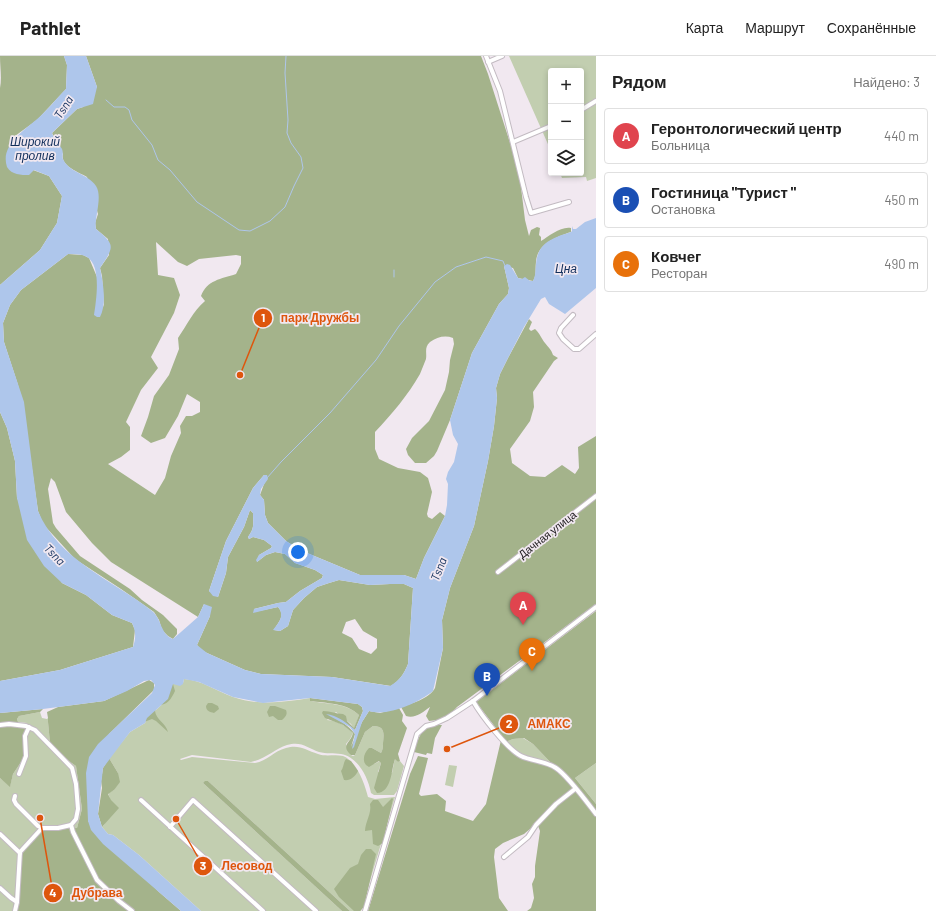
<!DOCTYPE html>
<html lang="ru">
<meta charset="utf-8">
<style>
:root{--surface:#fff;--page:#f2f2f2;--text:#222;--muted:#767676;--line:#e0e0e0;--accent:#1981ab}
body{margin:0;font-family:Barlow,sans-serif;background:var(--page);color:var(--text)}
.controls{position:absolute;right:12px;top:12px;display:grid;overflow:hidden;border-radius:4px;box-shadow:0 2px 6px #0003}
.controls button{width:36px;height:36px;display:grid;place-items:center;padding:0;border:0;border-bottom:1px solid var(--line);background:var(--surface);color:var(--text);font:20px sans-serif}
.you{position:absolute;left:298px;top:496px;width:14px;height:14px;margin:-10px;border:3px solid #fff;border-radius:50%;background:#1a73e8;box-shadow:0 0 0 6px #1a73e833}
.badge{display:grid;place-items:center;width:26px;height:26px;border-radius:50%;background:var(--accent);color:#fff;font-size:13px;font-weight:700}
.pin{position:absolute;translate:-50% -33px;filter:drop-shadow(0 1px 2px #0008)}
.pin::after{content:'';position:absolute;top:21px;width:14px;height:12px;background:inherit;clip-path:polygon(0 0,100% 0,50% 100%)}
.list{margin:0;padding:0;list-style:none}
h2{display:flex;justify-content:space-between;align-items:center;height:52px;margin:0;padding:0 16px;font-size:17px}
h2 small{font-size:13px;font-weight:400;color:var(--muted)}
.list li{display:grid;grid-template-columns:26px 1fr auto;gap:12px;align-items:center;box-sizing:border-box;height:56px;margin:0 8px 8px;padding:0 8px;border:1px solid var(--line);border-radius:4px}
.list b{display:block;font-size:15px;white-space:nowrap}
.list p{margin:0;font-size:13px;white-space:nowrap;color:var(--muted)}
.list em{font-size:13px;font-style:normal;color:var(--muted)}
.icon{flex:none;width:22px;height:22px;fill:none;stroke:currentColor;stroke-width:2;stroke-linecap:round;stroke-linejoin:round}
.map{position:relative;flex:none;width:596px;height:855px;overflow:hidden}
header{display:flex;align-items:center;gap:24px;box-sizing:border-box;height:56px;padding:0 20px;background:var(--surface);border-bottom:1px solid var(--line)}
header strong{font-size:19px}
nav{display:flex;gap:22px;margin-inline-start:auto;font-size:14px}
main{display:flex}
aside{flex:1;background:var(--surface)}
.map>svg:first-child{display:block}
.green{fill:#c2ceb0}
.forest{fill:#a4b38b;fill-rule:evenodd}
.water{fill:#aec6eb}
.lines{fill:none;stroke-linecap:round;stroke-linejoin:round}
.stream{stroke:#aec6eb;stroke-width:1}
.street-casing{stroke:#c3bbc2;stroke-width:6}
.street{stroke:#fff;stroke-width:4}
.labels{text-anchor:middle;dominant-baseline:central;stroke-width:3.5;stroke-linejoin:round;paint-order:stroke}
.street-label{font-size:11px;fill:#1c191c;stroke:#f1e8f0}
.water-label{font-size:12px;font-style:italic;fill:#122f5c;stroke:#f1e8f0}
.leader{fill:none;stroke:#de560d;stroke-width:1.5}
.callout-dot{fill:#de560d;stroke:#f1e8f0;stroke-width:1.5}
.mark-label{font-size:12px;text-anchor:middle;font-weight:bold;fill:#fff}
.callout-label{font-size:12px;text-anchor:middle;font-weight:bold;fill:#de560d;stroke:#f1e8f0;stroke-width:3.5;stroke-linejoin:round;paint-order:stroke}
</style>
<header>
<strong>Pathlet</strong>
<nav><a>Карта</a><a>Маршрут</a><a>Сохранённые</a></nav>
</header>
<main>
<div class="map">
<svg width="596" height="855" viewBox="0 0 596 855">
<rect width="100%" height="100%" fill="#f1e8f0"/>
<g class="green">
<path d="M509,0h87v122l-9,3 -1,-4 -24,1 -2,-5h21v-102h-30v80z"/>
<path d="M184,623c18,1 32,12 49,18 26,9 51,5 77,1l1,3c15,3 36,2 48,14l-5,14 -3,-5 -15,-12 -9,8c11,1 19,6 26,13l-3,6 -4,5 5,11 2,1 2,-1 10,-23 8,-6c12,0 11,7 10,17 0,4 0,6 -2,10l-9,-5 2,16 6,-3 1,2 -3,9 14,1 3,-15 3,4 2,-1 4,5 -7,25 -3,4h-20l-3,-2c-3,-16 -13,-36 -30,-39 -7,-1 -15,0 -22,-2 -12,-4 -17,-11 -32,-7 -12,4 -22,14 -36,17l-59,-7 -12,4 1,1 11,-3 63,6c12,-2 19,-12 31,-15 13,-4 20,2 32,6 8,3 17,0 25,2 14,5 22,29 25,41l7,2 20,-2 -34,114h-11l-142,-130 -5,2 139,128h-141l-62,-56 -26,-20 -5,-1 -6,-7c8,-8 11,-23 6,-34l6,-3 4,-17 -9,-15 21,-26 15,-9 2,-5 21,-19 4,-16h11z"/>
<path d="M40,656l2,6 5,1 1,-1v4l2,21 9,11 17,12 6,43 -5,19 -40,2 -24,81h-13v-133l10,8 3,-12 12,-18v-29l2,-4 -9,-1 -1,-3 2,-3z"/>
<path d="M523,682l10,6 22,23 -35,-11 -15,-14 8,-3z"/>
<path d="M596,707v41l-21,-26z"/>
<path d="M449,709l8,1 -4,21 -8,-2z"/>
</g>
<g class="forest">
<path d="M0,0h64l3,9 -1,24 -29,31 -22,16 18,34 16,6 13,20 -5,27 -17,27 -40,35v-197c2,-10 0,-21 0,-32z"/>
<path d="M86,0h395l7,18 31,97 6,49 4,16 2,-6 6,-3 3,1 -1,7 2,2v4c8,-5 20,-15 30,-13v4c-15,5 -34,12 -35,30 -1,6 1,13 -3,19l-15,-3 -5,-10 -9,-2 5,22 -1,6 -9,10 -27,49 -22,67 -13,31 -3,5 -8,7h-11l-7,-8 -2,-6 6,-11 17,-17 16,-31 4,-18 1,-12 4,-16 -1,-6c-8,-3 -16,-1 -23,4 -6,5 -3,11 -4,17 -2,5 -4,10 -6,15 -12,21 -28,40 -45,58v17l4,10 19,9 22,4 8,6 4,14 -5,22 1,3 4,2 8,-7 5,4 -21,42 -8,21 -12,-4h-44l-60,-25 -14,-9 -18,-18 -3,-8 -1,-15 -4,-5 7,-19 -3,-1 -11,13 -27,53 -17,50 9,6 8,-24 2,-16 16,-30 6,-17 3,3c0,10 2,15 -5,24l1,2 4,-2 11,3 8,6 -1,2 -12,7 -2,7 9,-7 9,-3 10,2 10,9 20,7 8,5 -1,3 -22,13 -14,11 -8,1 -24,6v3l24,-5c8,9 0,15 -4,23l6,1 8,-5 5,-16 11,-12 13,-11 12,-4 10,-3 31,5 20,-1h14l9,4 -5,76c-4,10 -8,16 -17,22l-59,-9 -71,-3 -16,-4 -38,-17 -6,-3 -4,-5 13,-29 -6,-12 -6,13 -87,-55 -19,-19 -26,-31 -11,-30 -4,-4 -3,11 5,34 3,5 24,28 50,33 12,11 21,15 14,14v5l-4,5 -5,-3 -6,-6 -3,-10 -5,-8 -33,-23 -46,-30 -32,-35 -5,-13 -9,-63 -11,-63 -14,-43 -1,-19 7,-18 11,-15 47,-36 15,1 6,3 8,19v14l7,16 -2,-31 -2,-8 9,-13 -1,-16 -12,-10 -1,-6 3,-9 -11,-37c-9,-5 -27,-11 -24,-23l-11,-21 25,-24 6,-2 14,-20zM156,186l22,20 9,4 12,-7 37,-4 5,1v8l-5,10c-15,5 -29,6 -35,22l4,5c-12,10 -18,24 -27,37l1,11 -10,26 -15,21 -6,21 -7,19 10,7 14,-5 13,-22 9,-22 13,8v10l-8,4h-6l-6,10 1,7 -10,23 -6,22 -10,17 -47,-31 13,-7 9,-7v-23l-4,-5 15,-32 17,-22 -7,-11 23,-44 6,-18 -6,-17 -16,-3zM355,563l8,12 14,8v9l-6,6 -12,-5 -7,-11 -10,-5 4,-11z"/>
<path d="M529,263l3,3 -3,7 2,2 4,-2c6,6 6,9 10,14 4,5 6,6 8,12l5,3 -4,3 -21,31 1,15 -4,14 -20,28 2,14 18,13 15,1 17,-12 13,9 4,-6 -1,-21 18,-11v168l-139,103 -11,12 -17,2 -3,-5 4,-9c-7,5 -15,12 -24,9l-5,-9c11,-4 28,-8 34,-19l8,-40 -1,-28 8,-32 24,-62 14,-65 6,-35 3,-28 -1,-10 4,-14 8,-16z"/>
<path d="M0,356l7,16 8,33 2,37 45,85 24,12 26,20 20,8 3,7 -2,17 -73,23 -60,11z"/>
<path d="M596,555v152l-21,15 21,26v107h-69l4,-3 3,-10 -2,-14 3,-7v-11l5,-35 -3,-8 -13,11 -21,9 -8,6 -1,8 5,41 9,13h-140l42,-137 8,-18 10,2 -9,36 2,2 16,-2 9,7 -1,10 28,10 13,-17 16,-68 -26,-34zM524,682l9,6 21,22 -38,-13 -11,-11 8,-3z"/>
<path d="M149,624l5,3v7l-45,44 -21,87 71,71 22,19h-168l6,-60 18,-21 40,-2 5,-19 -6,-43 -17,-12 -9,-11 -2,-21v-4l-1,-6 11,-5 46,-6z"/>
<path d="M173,628l2,7c-4,8 -7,14 -17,14l-3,6c1,9 11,12 13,21l-12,-11 -4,-2 -8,3 2,-9z"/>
<path d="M310,642l48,6 4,3 1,4 -8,19 -14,-10 -12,-4c10,3 19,9 26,18l-4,13 11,-25 7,-11 11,2 19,-5 4,7 -1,6 5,7 -9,26 2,7 -2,1 -3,-3c-4,11 -3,33 -18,34l-3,-5 7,-25 -2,-2 -10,6 -3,-2c-4,-5 -2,-12 3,-17h3l9,5c2,-4 2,-6 2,-10 1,-10 2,-17 -10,-17l-8,6 -10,23h-4c-11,-10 0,-12 2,-22l-10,-8 -18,-7 -3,-5 1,-2c8,0 13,3 20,3l3,2 1,5 7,7 5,-13c-12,-12 -33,-12 -49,-14z"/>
<path d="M208,647h4l6,3 1,3 -5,4c-4,-1 -8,-2 -8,-7z"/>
<path d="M270,650h5l11,4c2,5 -1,7 -4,10h-4l-5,-4 -4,1 -2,-5z"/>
<path d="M43,653l-3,3 -21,4 -2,3 1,3h-18v-9z"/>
<path d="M436,669h6l-7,13 -3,16 -5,-1 -1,2 -12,-3c5,-15 6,-23 22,-27z"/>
<path d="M0,670l25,1v29l-12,18 -3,13 -10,-9z"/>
<path d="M109,702l9,15 2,9 -6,8 -6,4 3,6 8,8 -17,19 -4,-13 4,-26 -1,-7 2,-13z"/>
<path d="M346,703l5,2 7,10c-3,6 -8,10 -14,9l-3,-9c3,-4 2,-8 5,-12z"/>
<path d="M205,725h3l142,130h-8l-139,-128z"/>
<path d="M392,742l1,1 -10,44 -5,3 -5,-2 -1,-14 -7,1c0,-9 7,-18 5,-27l3,-4h5l5,7z"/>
<path d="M366,793h5l5,5 -12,53 -4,4h-6l-15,-14 -5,-8 16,-21 8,-4 3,-9z"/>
</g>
<path class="water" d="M64,0h22l11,31 -4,17 -16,5 -23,22 -2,2c2,6 7,11 10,16 2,5 -1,8 2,12 7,12 24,13 32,25 7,11 -2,32 0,43 20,16 18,18 4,39 3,14 7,36 0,49h-3l-3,-2c2,-14 8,-49 -7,-58 -5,-3 -13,-3 -19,-3l-47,36 -11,15 -7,18 1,19 20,60 14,109c20,49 75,69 114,100 10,8 8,23 21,28l25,-22 6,-13 8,3 -2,9 -13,29 10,8 38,17 16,4 71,3 58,9c10,-6 14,-12 18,-22l5,-76 -9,-4h-14l-20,1 -31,-5 -10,3 -12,4 -13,11 -11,12 -5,16 -8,5 -7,-1c6,-8 12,-14 5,-23l-25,6 1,-4 24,-6 8,-1 14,-11 22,-13 1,-3 -8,-5 -20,-7 -10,-9 -10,-2 -9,3 -9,7 -1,-2 3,-5 12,-7 1,-2 -8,-6 -11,-3 -4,2 -1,-2c7,-9 5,-14 5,-24l-3,-3 -6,17 -16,30 -2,16 -8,24 -5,-1 -4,-5 17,-50 27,-53 11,-13h3l1,4 -7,10 -1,6 4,5 1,15 3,8 18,18 14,9 60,25h44l12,4 8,-21 21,-42 2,-11 1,-21 -2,-5 2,-7 6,-10 4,-18 -5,-9 -3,-15 22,-67 27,-49 9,-10 1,-6 -5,-22 3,-2 3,1 8,13 4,1 3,-2 5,4h3c3,-6 2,-10 3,-16 1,-22 16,-27 35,-33l1,-1v-5l1,3h3l9,-7 11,-4v70l-31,26 -16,-10 -4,-7 -4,2 -17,28 -16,31 -8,16 -4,14 1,10 -3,28 -6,35 -14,65 -24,62 -8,32 1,28 -10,43c-15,12 -46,26 -64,20l-7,11 -8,25 -2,2 3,-15 -5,-7 -24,-13c11,1 21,9 29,16l8,-19 -1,-4 -4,-3 -48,-6 -47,5 -30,-6 -34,-15 -15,-3 -1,5 -3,2 -7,-2 -5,15 -21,19 -2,5 -15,9 -27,36 -5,46 4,13 6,7 5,1 26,20 62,56h-20l-78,-67 -12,-14 -3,-9 -2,-48 3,-16 9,-13 54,-51 3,-8 -4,-5 -7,1 -17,10 -23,10 -61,8 -43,4v-32l60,-11 73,-23c3,-8 3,-16 -1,-24l-20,-8 -26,-20 -24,-12 -18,-17 -17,-26 -10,-42 -2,-37 -8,-33 -7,-16v-127l40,-35 17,-27 5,-27 -13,-20 -15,-6 -5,5c-8,0 -17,0 -22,-8 -7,-21 16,-36 29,-47 11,-9 20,-21 30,-31l1,-24z"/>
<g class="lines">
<g class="stream">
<path d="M106,44l8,7h11l4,3 3,10 20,25 6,15 12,10 27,32 42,28 11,1 20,-10 15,-14 9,-21 9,-18 -2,-11 -10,-14 -4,-10 1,-13 -3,-47 1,-17"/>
<path d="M394,214v7"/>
<path d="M267,422l14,-16 49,-49 46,-53 23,-34 36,-44 21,-15 30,-10 17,4 2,5"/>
</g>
<g class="street-casing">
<g id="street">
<path d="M486,0l14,35 26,106 5,16 38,-11"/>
<path d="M488,6l14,-6"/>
<path d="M581,54l15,-9"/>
<path d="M513,86l38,-16"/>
<path d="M573,259l-12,13 -2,5 4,6 11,10h5l17,-15"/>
<path d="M498,516l98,-76"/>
<path d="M473,645c8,14 34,48 48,55 10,5 25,5 35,12 12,8 30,33 40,46"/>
<path d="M0,669l9,-1 17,2 9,4 37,38 4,16 2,25 -2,10 -5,6 2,7 24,48 22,21 13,10"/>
<path d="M19,718l7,-18 -1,-20 4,-9"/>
<path d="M15,740l-1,4 2,4 22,22 4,2"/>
<path d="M141,744l122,111"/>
<path d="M170,771l23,-27 123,111"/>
<path d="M0,778l20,19"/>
<path d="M504,801l24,-20 8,-12 20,-21 19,-15"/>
<path d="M0,832l11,10 6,4"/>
<path d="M15,855l2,-9 3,-50 22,-24h16l13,-3"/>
<path d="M365,855l52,-177 9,-8 8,-2 13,-6 26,-17 123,-94"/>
</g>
</g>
<use href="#street" class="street"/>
</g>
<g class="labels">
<g class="street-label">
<text transform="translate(547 478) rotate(-38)">Дачная улица</text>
</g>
<g class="water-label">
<text transform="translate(63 51) rotate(-57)">Tsna</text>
<text x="35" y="85">Широкий<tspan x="35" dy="14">пролив</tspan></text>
<text x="566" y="212">Цна</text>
<text transform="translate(55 498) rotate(45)">Tsna</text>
<text transform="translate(438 513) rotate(-69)">Tsna</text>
</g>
</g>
<path class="leader" d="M240 319L263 262M447 693L509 668M176 763L203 810M40 762L53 837"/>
<g class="callout-dot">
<circle cx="240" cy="319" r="4"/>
<circle cx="447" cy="693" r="4"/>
<circle cx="176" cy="763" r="4"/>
<circle cx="40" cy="762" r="4"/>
<circle cx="263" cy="262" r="10"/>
<circle cx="509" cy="668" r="10"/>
<circle cx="203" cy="810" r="10"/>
<circle cx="53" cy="837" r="10"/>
</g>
<g class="mark-label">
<text x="263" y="266">1</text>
<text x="509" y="672">2</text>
<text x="203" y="814">3</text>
<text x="53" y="841">4</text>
</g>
<g class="callout-label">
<text x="320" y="266">парк Дружбы</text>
<text x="549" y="672">АМАКС</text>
<text x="247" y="814">Лесовод</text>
<text x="97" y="841">Дубрава</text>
</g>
</svg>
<div class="controls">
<button>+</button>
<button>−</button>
<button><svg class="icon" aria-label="layers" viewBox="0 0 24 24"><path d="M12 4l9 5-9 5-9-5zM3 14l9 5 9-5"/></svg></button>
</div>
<div class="you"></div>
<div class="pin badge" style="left:523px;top:569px;background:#e0444e">A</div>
<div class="pin badge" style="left:487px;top:640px;background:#1a4fb4">B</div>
<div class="pin badge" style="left:532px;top:615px;background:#e8710a">C</div>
</div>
<aside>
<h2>Рядом<small>Найдено: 3</small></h2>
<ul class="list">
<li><span class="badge" style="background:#e0444e">A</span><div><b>Геронтологический центр</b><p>Больница</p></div><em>440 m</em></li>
<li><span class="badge" style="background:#1a4fb4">B</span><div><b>Гостиница &quot;Турист &quot;</b><p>Остановка</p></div><em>450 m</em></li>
<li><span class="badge" style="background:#e8710a">C</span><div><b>Ковчег</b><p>Ресторан</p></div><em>490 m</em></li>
</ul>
</aside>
</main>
